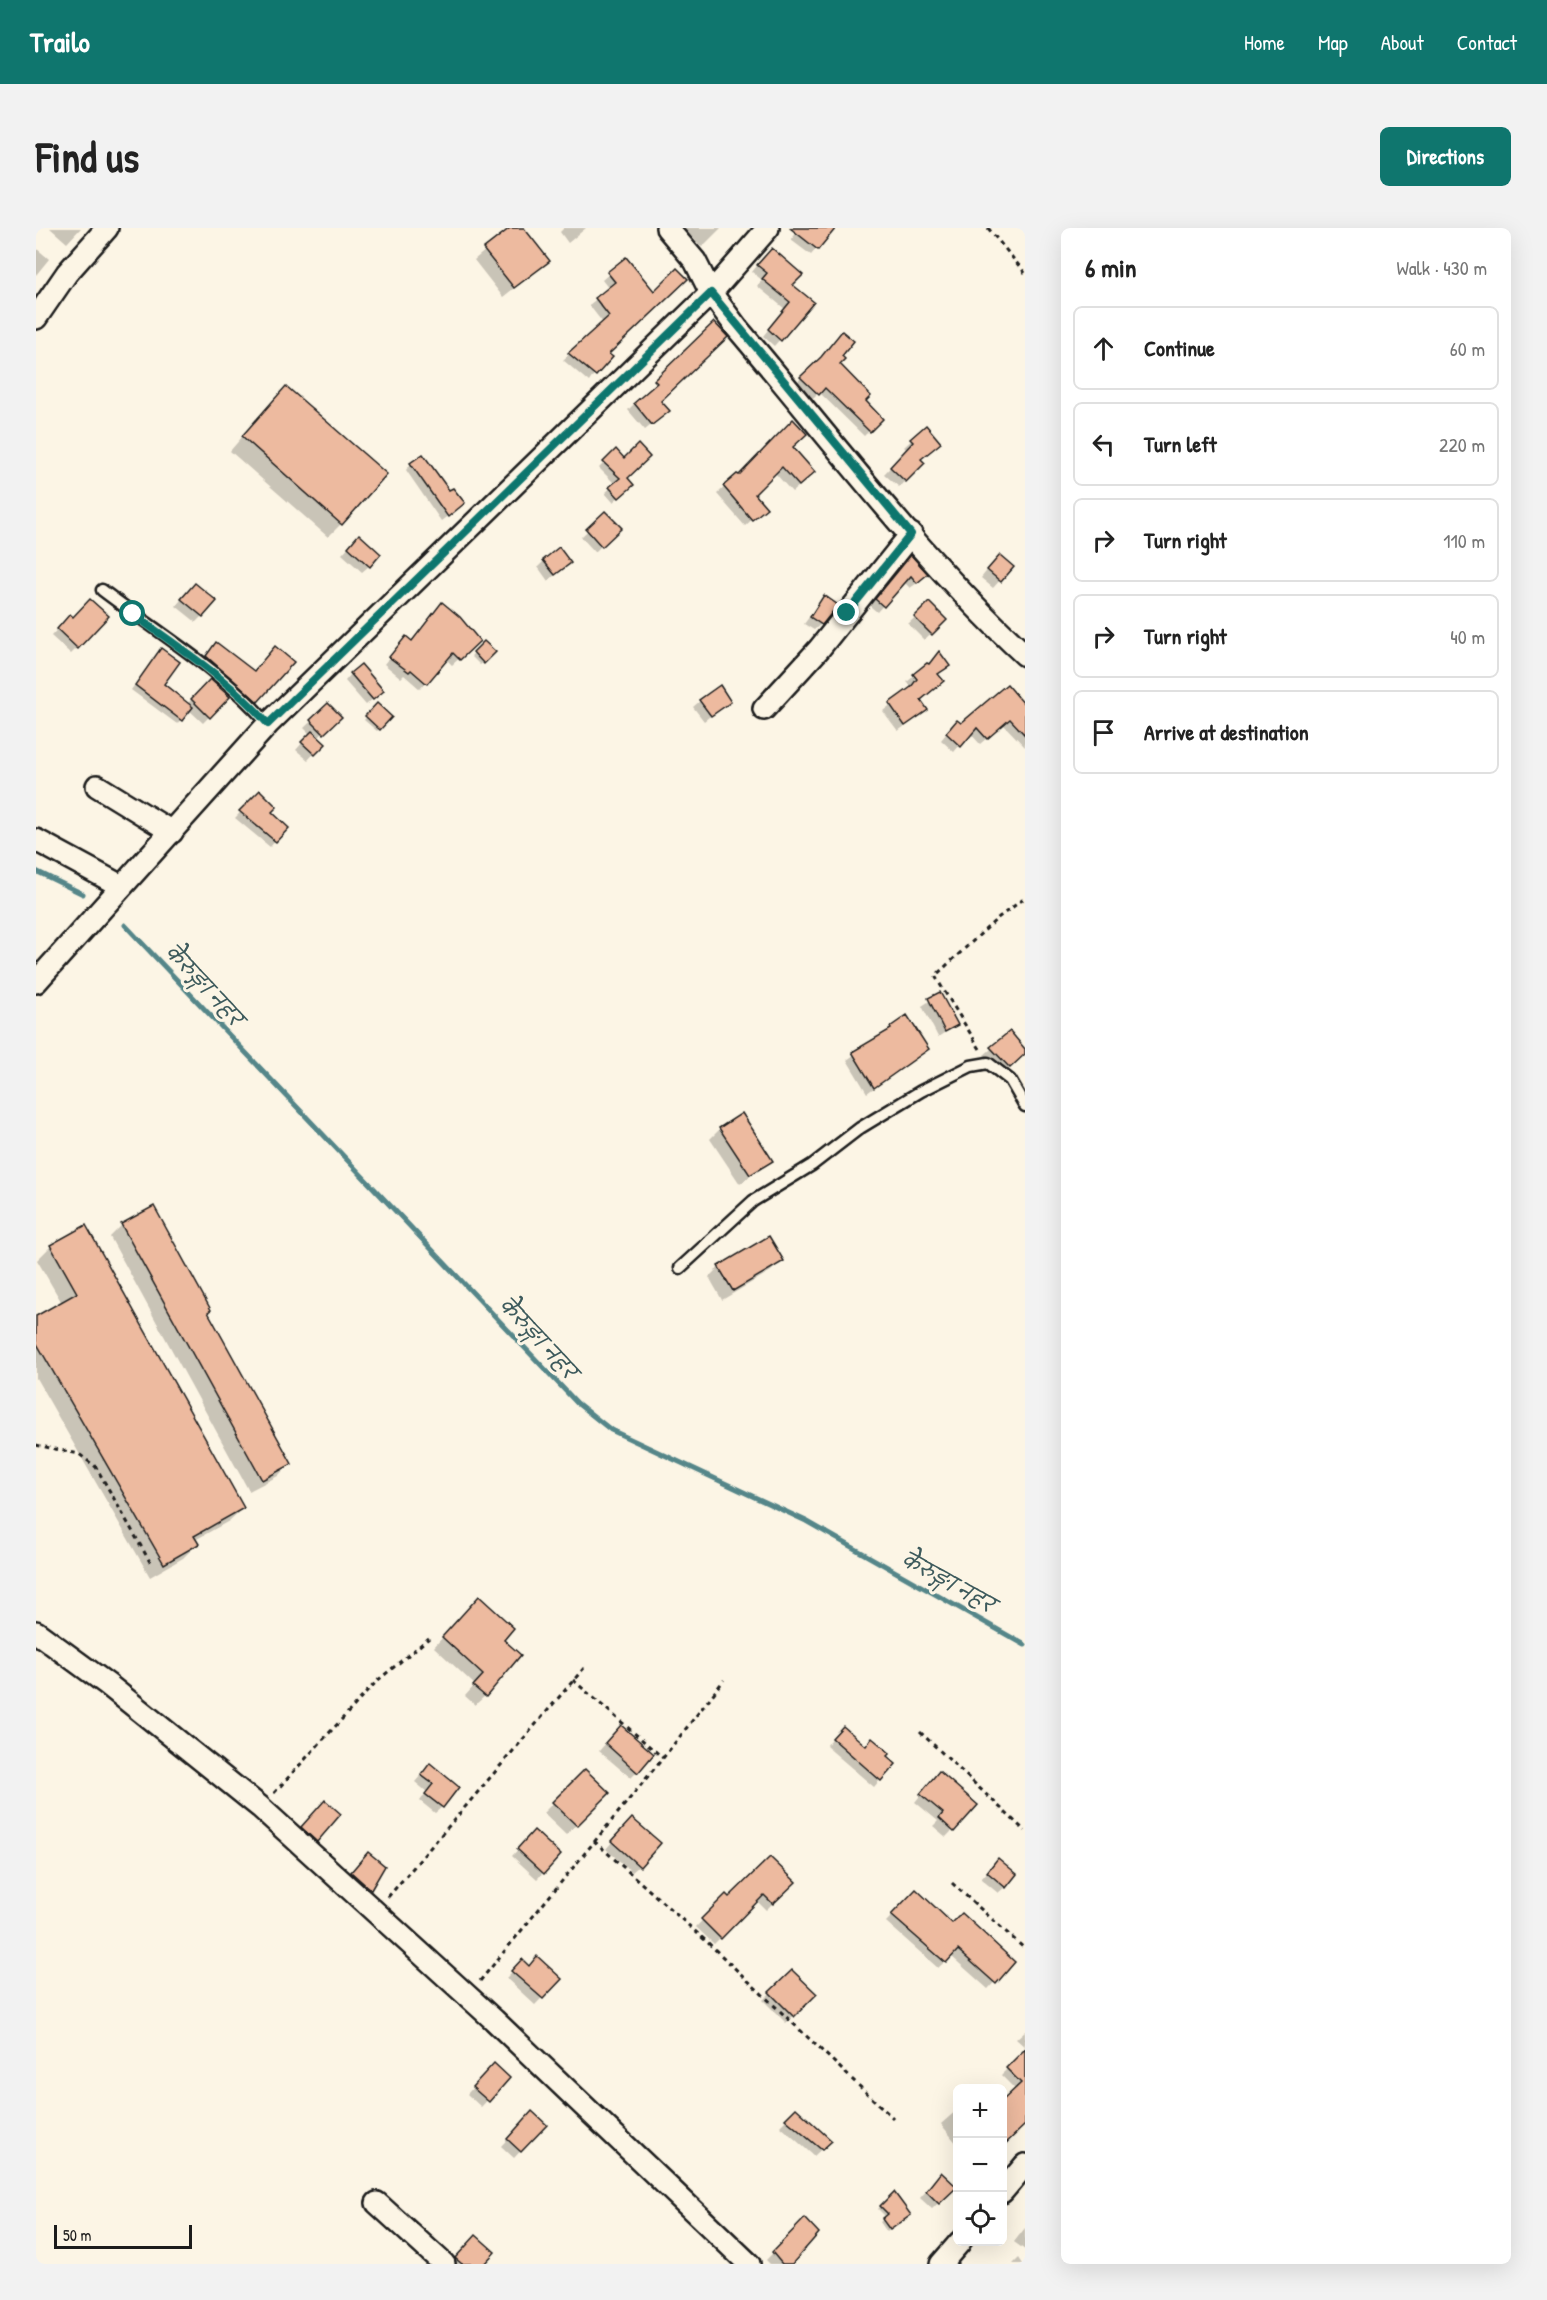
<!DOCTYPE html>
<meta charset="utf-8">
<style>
:root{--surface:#fff;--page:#f2f2f2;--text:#222;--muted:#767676;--line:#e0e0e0;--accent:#0f766e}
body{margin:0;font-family:"Patrick Hand","Playpen Sans Deva",sans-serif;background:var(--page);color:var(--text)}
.controls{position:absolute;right:18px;bottom:18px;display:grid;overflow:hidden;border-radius:9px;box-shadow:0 6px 24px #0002}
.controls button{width:54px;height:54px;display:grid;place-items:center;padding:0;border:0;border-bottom:2px solid var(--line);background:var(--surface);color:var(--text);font:30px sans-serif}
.scale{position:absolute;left:18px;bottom:15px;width:138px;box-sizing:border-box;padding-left:6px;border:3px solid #1c1c1c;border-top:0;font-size:16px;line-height:21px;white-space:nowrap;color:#1c1c1c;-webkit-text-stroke:4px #fcf5e5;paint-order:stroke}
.stop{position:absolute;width:18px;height:18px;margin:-14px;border:4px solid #0f766e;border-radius:50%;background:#fff}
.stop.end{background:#0f766e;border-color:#fff;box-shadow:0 2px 6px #0008}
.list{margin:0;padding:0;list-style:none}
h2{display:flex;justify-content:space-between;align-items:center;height:78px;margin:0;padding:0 24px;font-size:26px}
h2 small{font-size:20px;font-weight:400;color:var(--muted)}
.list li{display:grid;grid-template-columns:39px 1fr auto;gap:18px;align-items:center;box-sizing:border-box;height:84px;margin:0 12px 12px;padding:0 12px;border:2px solid var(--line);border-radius:9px}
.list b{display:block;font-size:22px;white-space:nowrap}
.list em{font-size:20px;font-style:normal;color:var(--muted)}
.icon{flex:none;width:33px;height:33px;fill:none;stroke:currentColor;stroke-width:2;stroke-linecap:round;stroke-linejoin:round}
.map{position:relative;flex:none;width:989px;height:2036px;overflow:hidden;border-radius:9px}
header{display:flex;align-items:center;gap:36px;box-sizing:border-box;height:84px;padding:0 30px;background:var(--accent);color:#fff}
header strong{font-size:28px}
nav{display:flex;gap:33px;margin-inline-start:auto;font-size:21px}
.intro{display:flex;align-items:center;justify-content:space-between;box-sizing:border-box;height:144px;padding:0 36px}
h1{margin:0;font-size:42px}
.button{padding:15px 27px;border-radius:9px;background:var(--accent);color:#fff;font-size:21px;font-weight:700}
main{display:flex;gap:36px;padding:0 36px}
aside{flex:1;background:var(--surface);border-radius:9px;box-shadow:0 6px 24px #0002}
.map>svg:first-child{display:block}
.shadow{fill:#0003}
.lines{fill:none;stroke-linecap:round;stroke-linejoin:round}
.stream{stroke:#548689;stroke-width:5}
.building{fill:#edba9f;stroke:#1c1c1c;stroke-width:1.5}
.lane-casing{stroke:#1c1c1c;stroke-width:15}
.street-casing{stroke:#1c1c1c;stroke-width:26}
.path{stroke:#1c1c1c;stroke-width:3;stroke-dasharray:4.5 4.5;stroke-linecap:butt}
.lane{stroke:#fcf5e5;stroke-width:10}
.street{stroke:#fcf5e5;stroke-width:21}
.route{stroke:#0f766e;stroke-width:8}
.labels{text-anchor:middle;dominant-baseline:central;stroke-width:6;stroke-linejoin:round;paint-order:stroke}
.water-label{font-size:21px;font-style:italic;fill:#3d5a5c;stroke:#fcf5e5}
</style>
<header>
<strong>Trailo</strong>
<nav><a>Home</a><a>Map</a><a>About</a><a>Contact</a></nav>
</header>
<div class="intro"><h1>Find us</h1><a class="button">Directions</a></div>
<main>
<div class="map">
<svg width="989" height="2036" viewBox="0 0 989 2036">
<rect width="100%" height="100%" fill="#fcf5e5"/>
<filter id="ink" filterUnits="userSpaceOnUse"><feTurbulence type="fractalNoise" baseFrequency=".0167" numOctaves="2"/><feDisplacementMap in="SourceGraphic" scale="12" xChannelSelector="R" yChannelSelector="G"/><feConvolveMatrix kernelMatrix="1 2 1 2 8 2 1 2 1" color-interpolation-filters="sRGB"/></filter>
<g filter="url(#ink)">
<g class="shadow">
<path d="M14,0h31l-14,15z"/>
<path d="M476,0h10l26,33 -45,36 -29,-37z"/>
<path d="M528,0h22l-18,15 -8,-11z"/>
<path d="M647,0h38l-19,19z"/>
<path d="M764,0h34l-23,27 -20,-15z"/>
<path d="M0,20l13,11 -13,16z"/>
<path d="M729,28l26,29 21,18 -38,43 -11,-10 22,-27 -28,-23 5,-6 -10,-8z"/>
<path d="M590,31l-19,95 -18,28 -26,-22 40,-37 -14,-18 20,-16 -7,-9z"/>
<path d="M678,96l-54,77 1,16 -16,13 -17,-20z"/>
<path d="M804,128l-3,8 27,37 17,18 -17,17 -45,-44 -7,7 -16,-16 21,-20z"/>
<path d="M237,173l68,123 -13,13 -98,-86z"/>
<path d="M890,199l-6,33 2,3 -23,24 -15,-13 23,-24 -3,-3z"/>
<path d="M755,219l16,32 -15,13 -17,-19 -22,21 5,20 -13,12 -28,-32 20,-18 2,2z"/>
<path d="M580,223l11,27v12l-14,12 -8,-9 10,-9 -16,-16z"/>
<path d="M375,236l47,44 -17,13 -35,-51z"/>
<path d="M569,286l14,14 -24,24 -14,-15z"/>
<path d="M316,315l17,23 -7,6 -20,-18z"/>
<path d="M508,333l18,8 -14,12 -10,-14z"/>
<path d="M868,335l16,18 -10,7 -6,-6 -27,30 -7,-6z"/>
<path d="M957,335l19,4 -19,21 -12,-10z"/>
<path d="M152,363l14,25 -6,6 -20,-16z"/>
<path d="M788,369l-3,27 -7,6 -10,-6z"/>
<path d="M893,376l16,16 -21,20 -16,-16z"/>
<path d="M399,383l43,30 -26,24 -6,-6 -26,30 -16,-14 -3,3 -17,-14 16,-20 11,-2z"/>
<path d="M34,388l7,32 -6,6 -20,-18z"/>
<path d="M448,415l10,9 -14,13 -9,-9z"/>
<path d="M175,422l46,50 -6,6 -50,-43z"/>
<path d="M121,426l5,30 25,20 23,-23 18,16 -25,26 -14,-13 -12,14 -46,-34z"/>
<path d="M891,437l21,1 -11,9 -18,26v15l-21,15 -15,-20 25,-20 4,-4 -5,-5z"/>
<path d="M315,446l24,23 -9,8 -21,-24z"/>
<path d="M664,473h29l-25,20 -11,-14z"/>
<path d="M292,477l11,12 -21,21 5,6 -15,16 -12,-10 14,-16 -6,-6z"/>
<path d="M341,477l13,12 -13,14 -13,-11z"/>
<path d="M989,479v40l-22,-23 -23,20 -10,-11 -16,19 -13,-12 10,-12z"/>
<path d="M224,564l9,21 18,15 -17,19 -35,-29z"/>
<path d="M904,766l16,31 -18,12 -16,-31z"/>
<path d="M855,800l36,21 -60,44 -20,-33z"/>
<path d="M974,805l15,19 -22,22 -19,-19z"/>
<path d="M684,901l51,31 -31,24 -30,-45z"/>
<path d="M86,997l84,88 84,150 -12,13 -29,15 -139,-254z"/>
<path d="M15,1018l192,262 -14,13 -34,19 2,4 -14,14 -33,19 -114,-199v-60l26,-15 -25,-43z"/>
<path d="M746,1032l-11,11 -49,29 -13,-23 10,-10z"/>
<path d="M434,1379l32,33 -17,56 -10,9 -10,-9 10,-11 -41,-38z"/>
<path d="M578,1506l23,38 -6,6 -32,-27z"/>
<path d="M800,1506l44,46 -6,7 -48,-41z"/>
<path d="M394,1537l12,42 -7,6 -15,-12 7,-9 -12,-10z"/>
<path d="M549,1543l23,22 -42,42 -23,-22z"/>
<path d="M897,1552l43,26 -30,31 -13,-11 5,-5 -23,-19z"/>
<path d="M283,1580l-3,33 -7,6 -13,-13z"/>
<path d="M590,1598l13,40 -7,6 -26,-23z"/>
<path d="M498,1604l25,24 -22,23 -25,-23z"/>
<path d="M326,1633l21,6 -19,29 -19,-16z"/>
<path d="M956,1639l13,20 -7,6 -17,-14z"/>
<path d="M758,1654l-28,28 -9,-9 -43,43 -18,-17 30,-31 3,3z"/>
<path d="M880,1663l35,34 62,37 -25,27 -37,-33 -13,12 -52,-46z"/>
<path d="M486,1734l6,6 32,11 -25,26 -29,-27z"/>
<path d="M756,1744l23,22 -29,29 -23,-23z"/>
<path d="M989,1803v16l-9,-8z"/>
<path d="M986,1826l3,70 -23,24v-43l14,-15 -15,-15z"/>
<path d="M452,1843l20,7 -27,29 -14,-13z"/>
<path d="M760,1882l34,31 -16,15 -34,-30z"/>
<path d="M921,1882v34l-16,-20z"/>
<path d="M496,1885l13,12 -31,33 -13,-12z"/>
<path d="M899,1953l20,6 -23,22 -12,-11z"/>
<path d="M858,1966l12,23 -19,15 -7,-10 6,-5 -8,-8z"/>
<path d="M769,1992l-16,44h-19l-4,-4z"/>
<path d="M989,2000v22l-11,-8z"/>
<path d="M433,2015l13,21h-32z"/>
<path d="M983,2030l4,6h-10z"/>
</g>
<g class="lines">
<g class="stream">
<path d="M0,643l47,23"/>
<path d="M89,697l452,478 34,27 195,91 219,124"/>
</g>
</g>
<g class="building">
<path d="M474,0h14l26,33 -36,27 -31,-39z"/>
<path d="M754,0h46l-18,22z"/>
<path d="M736,20l31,27 -10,10 21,17 -33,39 -13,-12 22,-27 -28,-23 5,-6 -10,-8z"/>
<path d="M590,29l28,34 23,-23 11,11 -79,75 4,3 -17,19 -28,-23 41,-37 -14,-18 20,-16 -8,-10z"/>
<path d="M678,94l14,15 -67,64 9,10 -18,14 -18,-22 23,-20 -3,-3z"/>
<path d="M806,103l12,10 -12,15 3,3 -5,5 31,32 -5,5 17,18 -13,13 -45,-44 -6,7 -19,-18 21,-20z"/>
<path d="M250,158l101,88 -45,51 -100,-89z"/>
<path d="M757,191l14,15 -14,13 22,25 -16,14 -17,-19 -27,27 12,14 -15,12 -29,-34 14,-12 2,1z"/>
<path d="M890,197l15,18 -20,16 4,4 -19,19 -16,-15 23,-25 -3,-3z"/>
<path d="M602,216l12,13 -22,21 6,7 -15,13 -10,-11 11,-9 -17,-16 13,-13 8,9z"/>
<path d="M387,226l26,36 4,-2 12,15 -17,14 -38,-54z"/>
<path d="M569,283l17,17 -20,19 -16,-18z"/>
<path d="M323,306l22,20 -11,13 -22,-20z"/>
<path d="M523,319l12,16 -16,12 -12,-15z"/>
<path d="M875,327l17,19 -11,9 -6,-7 -27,31 -9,-8z"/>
<path d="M964,327l14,12 -13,15 -14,-12z"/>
<path d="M159,355l22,18 -14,16 -22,-18z"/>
<path d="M788,367l14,10 -16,20 -12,-8z"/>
<path d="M54,371l19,17 -31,33 -21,-20 13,-15 3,3z"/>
<path d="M406,374l18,15 20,24 -20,19 -7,-7 -26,31 -16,-14 -2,2 -20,-15 17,-21 6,5z"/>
<path d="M893,374l18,18 -15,15 -18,-18z"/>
<path d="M448,413l12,11 -12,12 -11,-12z"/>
<path d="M180,414l38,29 21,-25 19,16 -36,40 -52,-46z"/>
<path d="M125,420l19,14 -16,22 29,23 -11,14 -47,-36z"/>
<path d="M903,423l11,15 -12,8 6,7 -23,19 7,10 -23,16 -16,-23 22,-16 6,-8 -4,-5 14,-11 2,1z"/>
<path d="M325,436l23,27 -11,9 -23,-27z"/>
<path d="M174,451l20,18 -20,21 -19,-19z"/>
<path d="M971,456l18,21v30l-15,-16 -23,20 -10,-11 -16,19 -15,-14 11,-13 4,3z"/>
<path d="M684,457l11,17 -20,14 -12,-16z"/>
<path d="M292,475l14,14 -18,17 -14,-14z"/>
<path d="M341,475l15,14 -12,13 -15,-14z"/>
<path d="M276,503l14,13 -11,11 -14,-13z"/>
<path d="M224,562l17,17 -5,5 17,16 -13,14 -37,-31z"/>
<path d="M904,764l18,33 -13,7 -17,-34z"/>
<path d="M871,787l22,34 -55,39 -22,-36 39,-23 -1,-2z"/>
<path d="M974,803l15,18v5l-15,14 -20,-21z"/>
<path d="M706,885l31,48 -23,14 -31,-47z"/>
<path d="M118,978l57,104 -3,2 84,152 -30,16 -141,-256z"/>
<path d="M50,997l158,283 -50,28 5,8 -35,20 -128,-222v-26l41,-23 -27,-48z"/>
<path d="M733,1008l15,25 -51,30 -15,-25z"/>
<path d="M443,1368l35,32 -10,12 17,15 -35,42 -13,-11 10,-11 -41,-38z"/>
<path d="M585,1497l33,29 -16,19 -33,-30z"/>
<path d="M807,1498l23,20 6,-8 18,15 -3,3 9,8 -15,17 -49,-43z"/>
<path d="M394,1535l29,24 -16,21 -18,-14 8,-10 -12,-9z"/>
<path d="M549,1541l25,24 -33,33 -25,-24z"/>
<path d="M903,1543l39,34 -24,27 -15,-14 4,-5 -23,-19z"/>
<path d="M289,1572l16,14 -24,28 -16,-15z"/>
<path d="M596,1590l29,25 -21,24 -29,-26z"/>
<path d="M498,1602l27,25 -17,19 -27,-25z"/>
<path d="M332,1624l17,14 -14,24 -20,-18z"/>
<path d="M734,1629l26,25 -23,22 -9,-9 -43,44 -20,-20 25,-25 3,3z"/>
<path d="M962,1630l19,16 -11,14 -19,-16z"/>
<path d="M880,1661l36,34 10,-10 53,49 -19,22 -38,-34 -12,13 -55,-48z"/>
<path d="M501,1728l25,23 -19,20 -32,-28 11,-12 7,7z"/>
<path d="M756,1742l25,24 -23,23 -25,-25z"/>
<path d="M989,1821v76l-23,22v-46l19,-18 -15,-15z"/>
<path d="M458,1835l16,15 -21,24 -17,-15z"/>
<path d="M760,1880l36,33 -10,9 -37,-31z"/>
<path d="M496,1883l15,14 -26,27 -14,-13z"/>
<path d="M905,1944l16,15 -18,17 -13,-13z"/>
<path d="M858,1964l17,23 -21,15 -8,-11 6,-5 -8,-8z"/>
<path d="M769,1990l14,15 -27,31h-10l-10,-12z"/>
<path d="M440,2007l19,17 -11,12h-22l-7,-6z"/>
</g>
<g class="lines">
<g class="lane-casing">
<g id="lane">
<path d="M66,362c55,42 121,81 166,134"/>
<path d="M644,1040l73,-67 59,-36 48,-37 61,-37 50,-25 17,-3 22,17 15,26"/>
</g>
</g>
<g class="street-casing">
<g id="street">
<path d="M631,0l28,33 16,32 26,35c93,109 183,230 288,327"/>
<path d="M0,90l31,-45 40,-45"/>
<path d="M728,481l55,-60 92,-115"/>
<path d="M61,558l75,46"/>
<path d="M0,612l85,46"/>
<path d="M0,754l232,-258 443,-431 57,-65"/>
<path d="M0,1404l71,52 153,123 234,213 255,244"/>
<path d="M966,1964l23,-27"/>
<path d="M341,1975l67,61"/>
<path d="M905,2036l19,-22"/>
</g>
</g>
<g class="path">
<path d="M952,0l37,45"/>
<path d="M944,821l-45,-73 64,-59 26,-19"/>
<path d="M0,1217l43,9 17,13 54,95"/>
<path d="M537,1452l90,78"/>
<path d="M884,1504l105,99"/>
<path d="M238,1565l103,-112 52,-43"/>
<path d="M558,1613l112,100 187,177"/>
<path d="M916,1655l73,66"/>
<path d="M352,1669l196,-229"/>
<path d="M444,1753l183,-223 61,-78"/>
</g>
<use href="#lane" class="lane"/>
<use href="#street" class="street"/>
</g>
</g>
<g class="lines" filter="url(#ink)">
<path class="route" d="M97,386c47,35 97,66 135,110l443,-431 200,241 -64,79"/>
</g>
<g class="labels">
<g class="water-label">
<text transform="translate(168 757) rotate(47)">केेरुङ्गा नहर</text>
<text transform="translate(502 1110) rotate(47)">केेरुङ्गा नहर</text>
<text transform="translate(912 1354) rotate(29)">केेरुङ्गा नहर</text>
</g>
</g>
</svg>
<div class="controls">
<button>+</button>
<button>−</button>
<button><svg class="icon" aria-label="locate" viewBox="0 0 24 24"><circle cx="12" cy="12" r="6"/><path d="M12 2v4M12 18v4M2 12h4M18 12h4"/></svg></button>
</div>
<div class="scale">50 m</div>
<div class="stop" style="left:97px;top:386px"></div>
<div class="stop end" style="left:811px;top:385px"></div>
</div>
<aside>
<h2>6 min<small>Walk · 430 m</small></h2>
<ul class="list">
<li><svg class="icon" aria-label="ahead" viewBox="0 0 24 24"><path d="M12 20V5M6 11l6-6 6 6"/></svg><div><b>Continue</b></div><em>60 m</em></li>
<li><svg class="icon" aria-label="left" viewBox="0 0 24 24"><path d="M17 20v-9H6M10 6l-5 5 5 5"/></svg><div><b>Turn left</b></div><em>220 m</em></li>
<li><svg class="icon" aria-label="right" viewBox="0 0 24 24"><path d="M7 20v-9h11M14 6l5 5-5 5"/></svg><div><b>Turn right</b></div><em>110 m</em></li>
<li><svg class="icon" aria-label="right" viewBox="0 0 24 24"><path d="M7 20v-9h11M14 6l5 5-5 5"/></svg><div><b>Turn right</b></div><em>40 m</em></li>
<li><svg class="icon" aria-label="arrive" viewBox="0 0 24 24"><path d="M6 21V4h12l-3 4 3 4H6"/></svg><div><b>Arrive at destination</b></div></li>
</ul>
</aside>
</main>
